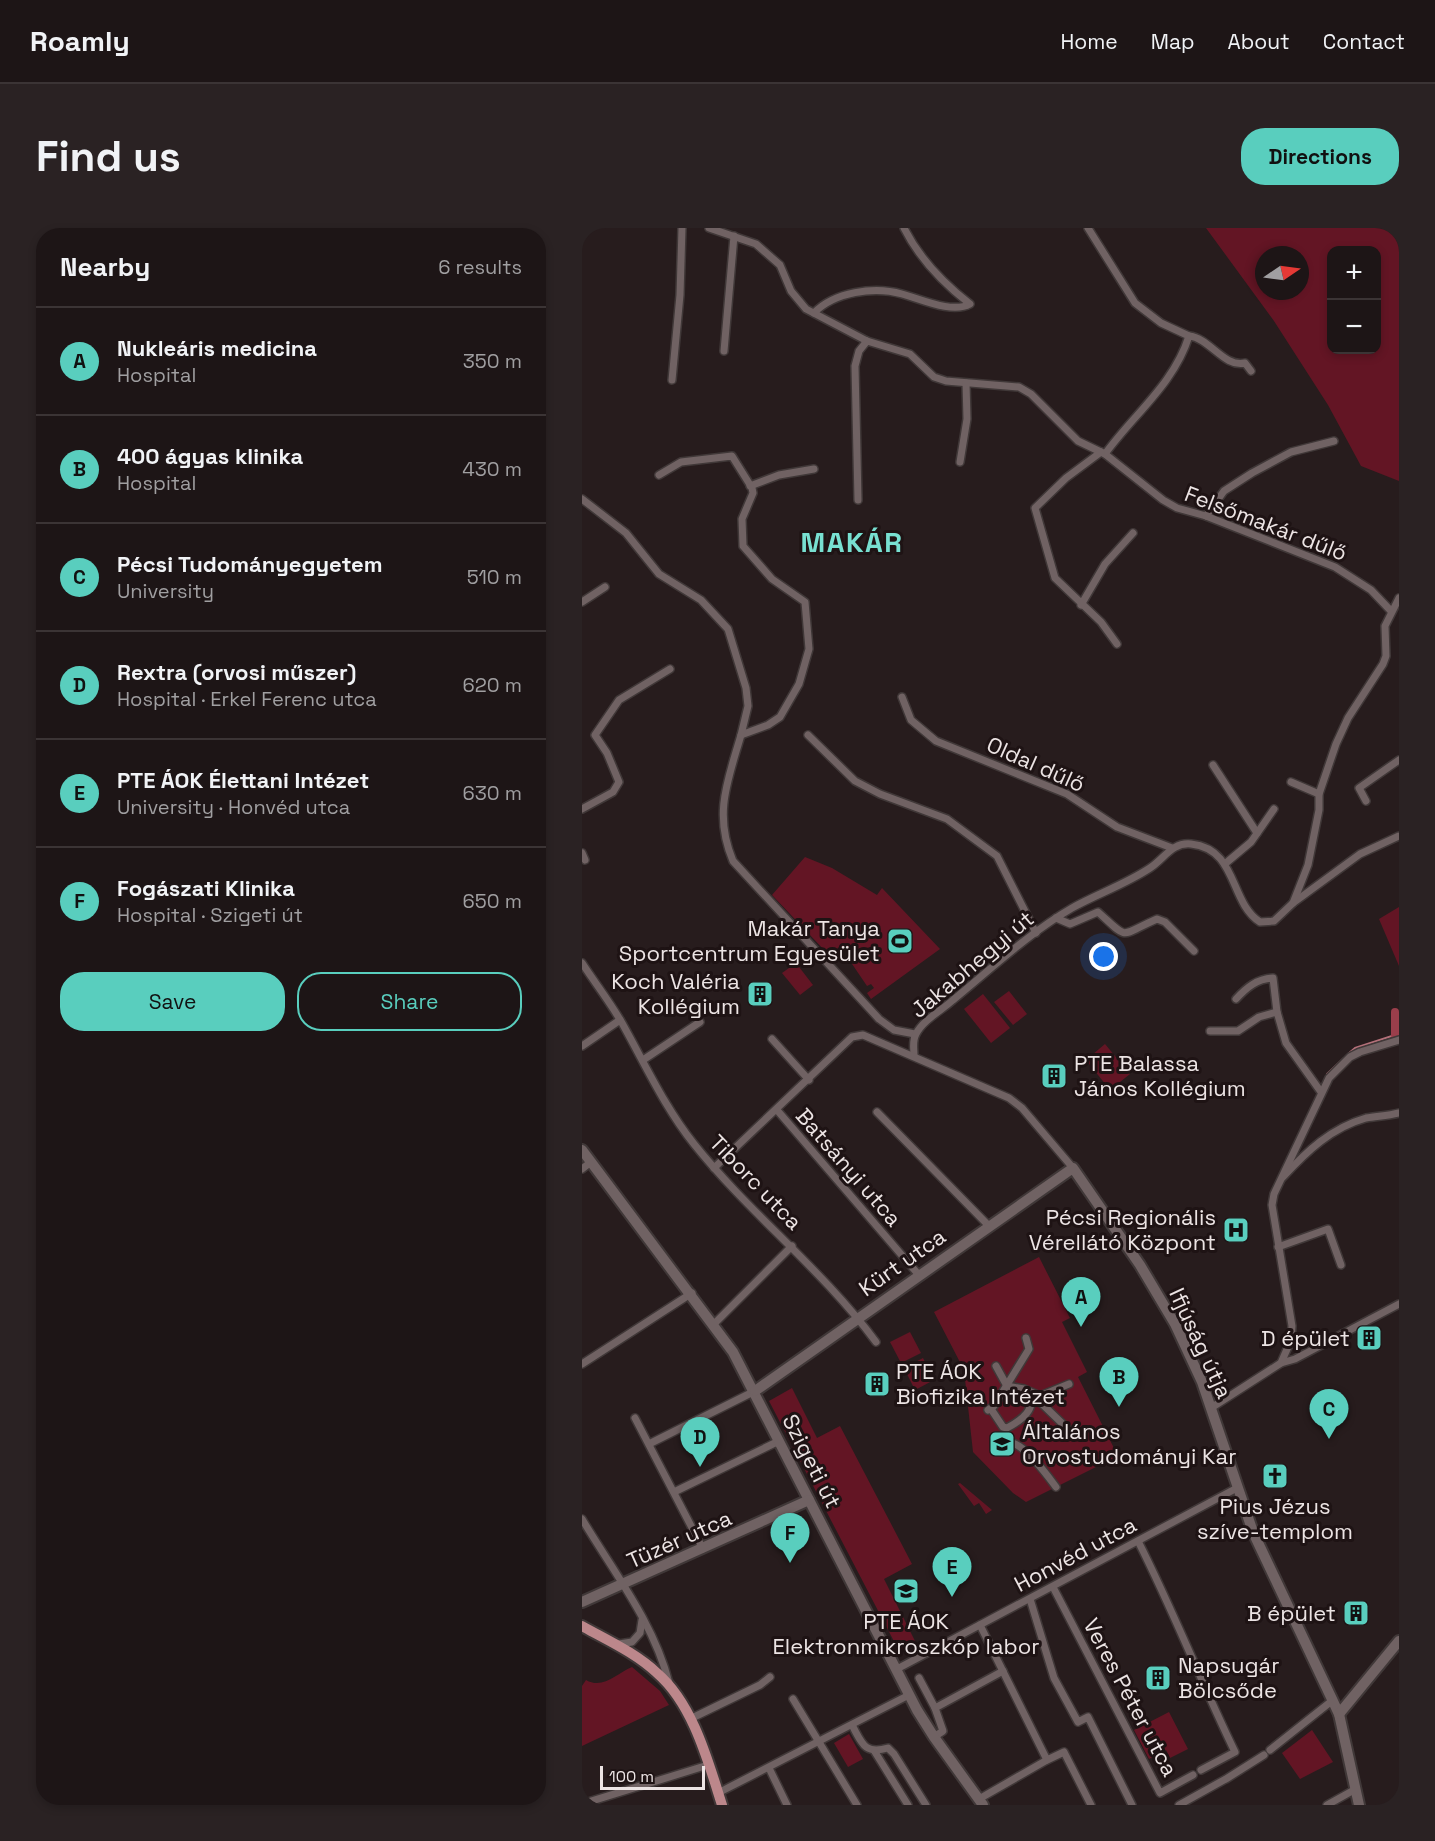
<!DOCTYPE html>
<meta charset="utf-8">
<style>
:root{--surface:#1d1516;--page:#2a2223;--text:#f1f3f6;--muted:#a09fa1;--line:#3b3435;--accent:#59cebe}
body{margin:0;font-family:"Space Grotesk",sans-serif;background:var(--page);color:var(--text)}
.controls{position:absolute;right:18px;top:18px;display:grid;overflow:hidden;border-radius:12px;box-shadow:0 3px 9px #0003}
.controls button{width:54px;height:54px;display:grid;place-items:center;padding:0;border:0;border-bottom:2px solid var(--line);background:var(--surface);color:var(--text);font:30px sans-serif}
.compass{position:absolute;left:673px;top:18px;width:54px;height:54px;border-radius:50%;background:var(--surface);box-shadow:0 3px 9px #0003;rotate:77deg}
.scale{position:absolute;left:18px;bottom:15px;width:105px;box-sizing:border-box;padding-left:6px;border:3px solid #ece4e4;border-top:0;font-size:16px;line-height:21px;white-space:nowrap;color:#ece4e4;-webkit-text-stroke:4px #1e1314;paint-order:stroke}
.you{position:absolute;left:522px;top:729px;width:21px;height:21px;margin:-15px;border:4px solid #fff;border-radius:50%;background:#1a73e8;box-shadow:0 0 0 9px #1a73e833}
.badge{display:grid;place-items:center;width:39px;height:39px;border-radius:50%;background:var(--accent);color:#111;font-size:20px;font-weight:700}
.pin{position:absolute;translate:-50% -50px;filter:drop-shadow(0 2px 3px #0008)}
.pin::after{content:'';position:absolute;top:32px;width:21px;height:18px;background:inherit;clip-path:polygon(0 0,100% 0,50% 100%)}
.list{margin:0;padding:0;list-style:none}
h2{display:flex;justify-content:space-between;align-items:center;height:78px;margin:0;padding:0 24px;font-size:26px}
h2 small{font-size:20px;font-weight:400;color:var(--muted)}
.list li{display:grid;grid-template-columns:39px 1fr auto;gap:18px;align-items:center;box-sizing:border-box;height:108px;padding:0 24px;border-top:2px solid var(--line)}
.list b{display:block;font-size:22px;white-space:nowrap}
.list p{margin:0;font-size:20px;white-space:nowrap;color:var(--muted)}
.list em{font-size:20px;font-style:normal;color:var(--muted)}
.actions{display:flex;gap:12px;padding:18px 24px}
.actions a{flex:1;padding:14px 0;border:2px solid var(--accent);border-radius:24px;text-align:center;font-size:21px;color:var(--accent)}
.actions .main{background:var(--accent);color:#111}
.map{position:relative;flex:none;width:817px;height:1577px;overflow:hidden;border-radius:24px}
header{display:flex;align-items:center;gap:36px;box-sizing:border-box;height:84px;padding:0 30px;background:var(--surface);border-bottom:2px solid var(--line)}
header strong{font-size:28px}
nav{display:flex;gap:33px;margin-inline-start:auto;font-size:21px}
.intro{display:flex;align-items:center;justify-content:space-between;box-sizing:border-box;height:144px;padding:0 36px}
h1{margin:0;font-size:42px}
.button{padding:15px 27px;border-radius:24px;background:var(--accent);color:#111;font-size:21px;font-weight:700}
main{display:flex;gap:36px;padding:0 36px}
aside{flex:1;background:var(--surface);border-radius:24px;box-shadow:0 3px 9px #0003}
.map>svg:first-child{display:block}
.green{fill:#631524;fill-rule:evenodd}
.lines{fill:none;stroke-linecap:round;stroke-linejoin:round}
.stream{stroke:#b37079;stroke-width:2}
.canal{stroke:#9a3e4b;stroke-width:8}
.street-casing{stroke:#403838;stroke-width:10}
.secondary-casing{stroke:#403838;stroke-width:14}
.primary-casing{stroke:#403838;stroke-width:14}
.street{stroke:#706263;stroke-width:7}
.secondary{stroke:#706263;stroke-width:10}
.primary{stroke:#bc878b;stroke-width:10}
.labels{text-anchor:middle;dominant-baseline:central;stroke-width:6;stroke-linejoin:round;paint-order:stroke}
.street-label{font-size:22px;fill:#ece4e4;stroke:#1e1314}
.poi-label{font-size:22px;fill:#ece4e4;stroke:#1e1314;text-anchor:end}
.district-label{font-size:28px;font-weight:bold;letter-spacing:1.5px;fill:#78e0d1;stroke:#1e1314}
</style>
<header>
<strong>Roamly</strong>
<nav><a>Home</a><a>Map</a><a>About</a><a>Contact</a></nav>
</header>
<div class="intro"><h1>Find us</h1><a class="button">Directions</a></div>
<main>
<aside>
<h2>Nearby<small>6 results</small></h2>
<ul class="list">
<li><span class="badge">A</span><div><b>Nukleáris medicina</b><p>Hospital</p></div><em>350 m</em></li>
<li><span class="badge">B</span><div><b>400 ágyas klinika</b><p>Hospital</p></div><em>430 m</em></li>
<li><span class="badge">C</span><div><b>Pécsi Tudományegyetem</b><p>University</p></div><em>510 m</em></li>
<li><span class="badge">D</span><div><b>Rextra (orvosi műszer)</b><p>Hospital · Erkel Ferenc utca</p></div><em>620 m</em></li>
<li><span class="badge">E</span><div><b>PTE ÁOK Élettani Intézet</b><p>University · Honvéd utca</p></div><em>630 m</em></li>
<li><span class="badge">F</span><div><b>Fogászati Klinika</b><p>Hospital · Szigeti út</p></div><em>650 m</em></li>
</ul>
<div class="actions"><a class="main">Save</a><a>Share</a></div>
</aside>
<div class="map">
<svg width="817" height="1577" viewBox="0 0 817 1577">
<rect width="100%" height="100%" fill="#271c1d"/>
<g class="green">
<path d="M624,0h193v253l-38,-15 -33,-61 -54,-84zM750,22h44v100h-44zM682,27h36v36h-36z"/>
<path d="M223,629l27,11 45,27 5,-7 58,61 -69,50 -4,-6 7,-5 -3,-4 -4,2 -19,-28 3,-3 -5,-9 -13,10 -6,-3 -55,-58z"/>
<path d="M817,679v59l-20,-47z"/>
<path d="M214,735l17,22 -13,10 -18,-22z"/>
<path d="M427,763l18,23 -14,11 -19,-23z"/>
<path d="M401,766l27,34 -19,15 -27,-34z"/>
<path d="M523,816l25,30 -20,16 -24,-30z"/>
<path d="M457,1029l31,61 -8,4 25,50 -9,5 40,79 -92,46 -13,-9 -40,-41 -9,-82 -30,-58z"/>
<path d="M328,1104l11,21 -20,10 -11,-21z"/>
<path d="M341,1130l11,22 -19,10 -11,-22z"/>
<path d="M210,1160l25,50 23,-12 72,138 -28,15 32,64 -17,8 -130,-250z"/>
<path d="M378,1255l32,27 -6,4 -7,-11 -5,3 -16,-22z"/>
<path d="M50,1439l28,24 9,14 -87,41v-60l4,-6c17,10 31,-7 46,-13z"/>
<path d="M587,1484l19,37 -18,9 -4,-8 -17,9 -15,-29z"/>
<path d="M730,1502l21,32 -33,17 -18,-26z"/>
<path d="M267,1506l14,25 -15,8 -14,-24z"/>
</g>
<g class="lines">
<g class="stream">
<path d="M766,826l7,-6 40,-13"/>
<path d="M745,846l17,-16"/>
</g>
<path class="canal" d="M813,807v-23"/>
<g class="street-casing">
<g id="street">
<path d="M127,0l47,16 24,21 11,26 15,18 61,32 43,13 24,23 12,4 73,6 12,7 47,47 27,13 58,46 14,8 29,8 129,51 36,23 20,21"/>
<path d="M506,0l47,75 26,20 28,13c-15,48 -55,78 -84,118"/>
<path d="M232,85c20,-21 60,-27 88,-19 19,5 50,20 68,10 -27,-21 -51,-46 -66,-76"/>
<path d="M607,108c21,2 35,32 56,27l6,8"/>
<path d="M142,123l10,-115"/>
<path d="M90,152l8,-85 2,-67"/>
<path d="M519,224l-35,26 -31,30 20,70 46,44 16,22"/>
<path d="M378,234l7,-43 -1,-36"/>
<path d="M77,247l22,-13 51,-6 20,32 1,5 -11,26 1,27 29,33 33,23 4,47 -10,35 -19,33 -12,8 -27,10c-13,45 -28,79 -8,126l146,158 15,11 21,4"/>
<path d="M168,258l29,-11 35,-6"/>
<path d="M0,271l44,34 33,41 42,26 27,29 18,59 2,18 -7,29"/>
<path d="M276,272l-3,-134 4,-15 8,-10"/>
<path d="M624,288l18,-25 28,-18 39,-21 43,-11"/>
<path d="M0,374l23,-15"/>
<path d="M499,377l24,-41 28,-31"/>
<path d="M320,469l9,23 25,21 131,53 50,33 55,21"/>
<path d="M226,507l47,46 25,13 67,25 50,37 39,77"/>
<path d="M631,537l44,68"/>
<path d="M709,554l28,12"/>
<path d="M784,573l-7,-13 40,-28"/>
<path d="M0,581l31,-17 6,-10 -12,-29 -12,-18 24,-35 51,-31"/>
<path d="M0,625l3,7"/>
<path d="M644,635l25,-21 23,-33"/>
<path d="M711,675l67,-49 39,-18"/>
<path d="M474,690l14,6 28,-12c32,29 20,24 59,7l8,3 29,29"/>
<path d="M0,735c13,20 28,39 40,60 23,41 43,85 72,121 56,70 128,125 182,198"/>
<path d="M654,771c11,-12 21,-20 37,-21l4,34 9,31 35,49"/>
<path d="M628,803h28l21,-14 18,-5"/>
<path d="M190,811l37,41"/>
<path d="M0,818l38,-26"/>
<path d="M332,828c0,-8 -2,-15 2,-22 7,-14 26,-24 37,-34 39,-32 76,-67 119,-92 25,-14 54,-24 78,-40 14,-9 22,-26 41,-24 47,5 38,58 69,78l14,-1 19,-18 15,-38 11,-55v-16l17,-50 12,-26 35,-54 3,-8 -1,-30 14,-28"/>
<path d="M61,832l57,-38"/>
<path d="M195,882l141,164"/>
<path d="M295,884l112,114"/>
<path d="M132,940l138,-131 11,-2 146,63 13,10 51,60"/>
<path d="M0,941l9,-7"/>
<path d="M701,949c24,-26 48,-49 83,-59 11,-2 22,-2 33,-5"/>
<path d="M696,1019l50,-18 13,36"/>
<path d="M132,1096l78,-78"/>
<path d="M699,1135l14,-4 104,-55"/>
<path d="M0,1136l110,-71"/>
<path d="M414,1138l11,20 17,3 16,7 29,-12"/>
<path d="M457,1173l30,29"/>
<path d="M629,1180l70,-45 10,-23 1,-14 -20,-121 2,-11 55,-116 21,-21 10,-5 39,-12"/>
<path d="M409,1181l12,18 4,1c15,-8 30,-19 22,-36"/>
<path d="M406,1182l6,-4 35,-57 -3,-11"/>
<path d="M53,1190l68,131"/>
<path d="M425,1214c16,-1 40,33 49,45"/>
<path d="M67,1216l106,-53"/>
<path d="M92,1264l105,-51"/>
<path d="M0,1291c31,52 72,104 87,164"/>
<path d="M556,1313c35,69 63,141 97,211l-34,18"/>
<path d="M471,1359l107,206 33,-18"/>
<path d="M448,1371l24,79 24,44 10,-5 44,88"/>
<path d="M398,1397l67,135 17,-8 27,53"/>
<path d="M37,1416l13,-2 8,-9 2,-13"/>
<path d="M315,1441l340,-181"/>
<path d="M337,1450l16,30"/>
<path d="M211,1471l64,106"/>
<path d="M108,1491l70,-34 10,-8"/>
<path d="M270,1497c10,18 12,30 36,23l6,6 32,51"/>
<path d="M352,1509l9,-6 -8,-23 68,-37"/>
<path d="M688,1522l63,-50"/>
<path d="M293,1524l33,53"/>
<path d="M187,1540l18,37"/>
<path d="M644,1551l38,-24"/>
<path d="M136,1565l191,-98"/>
<path d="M397,1571l68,-39"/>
<path d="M0,1576l126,-39"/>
<path d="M597,1577l45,-25"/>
<path d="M745,1577l27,-15"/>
</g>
</g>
<g class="secondary-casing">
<g id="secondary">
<path d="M0,922l151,202 184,358 17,27 49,68"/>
<path d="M173,1163l318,-223 67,97 35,59 27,58 51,150 86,182 20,91"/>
<path d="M0,1374l227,-102"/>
<path d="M757,1486l60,-73"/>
</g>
</g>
<g class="primary-casing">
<path id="primary" d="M0,1398c25,14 54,27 75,47 36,31 51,88 65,132"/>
</g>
<use href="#street" class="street"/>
<use href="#secondary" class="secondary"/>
<use href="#primary" class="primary"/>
</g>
<defs>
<g id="stadium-square" transform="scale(1.35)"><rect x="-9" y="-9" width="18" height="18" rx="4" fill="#59cebe" stroke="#1e1314"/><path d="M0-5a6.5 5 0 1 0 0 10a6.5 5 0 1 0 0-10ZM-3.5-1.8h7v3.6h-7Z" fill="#111"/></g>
<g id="building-square" transform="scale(1.35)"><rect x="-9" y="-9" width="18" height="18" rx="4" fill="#59cebe" stroke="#1e1314"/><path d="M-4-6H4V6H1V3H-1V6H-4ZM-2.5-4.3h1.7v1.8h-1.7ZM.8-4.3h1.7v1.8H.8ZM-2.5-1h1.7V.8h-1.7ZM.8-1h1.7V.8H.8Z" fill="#111"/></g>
<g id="hospital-square" transform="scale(1.35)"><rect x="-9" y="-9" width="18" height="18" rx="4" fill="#59cebe" stroke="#1e1314"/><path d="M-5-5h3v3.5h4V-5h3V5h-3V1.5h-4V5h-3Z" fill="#111"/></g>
<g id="university-square" transform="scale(1.35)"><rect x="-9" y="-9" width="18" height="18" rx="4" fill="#59cebe" stroke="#1e1314"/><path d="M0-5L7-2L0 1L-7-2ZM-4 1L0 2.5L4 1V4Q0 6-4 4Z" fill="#111"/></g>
<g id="church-square" transform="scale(1.35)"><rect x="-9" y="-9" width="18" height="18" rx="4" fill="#59cebe" stroke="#1e1314"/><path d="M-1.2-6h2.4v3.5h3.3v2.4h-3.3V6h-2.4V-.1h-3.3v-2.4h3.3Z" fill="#111"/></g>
</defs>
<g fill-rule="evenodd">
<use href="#stadium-square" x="318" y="713"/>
<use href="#building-square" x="178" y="766"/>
<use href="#building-square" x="472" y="848"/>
<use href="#hospital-square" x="654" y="1002"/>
<use href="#building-square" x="787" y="1110"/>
<use href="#building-square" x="295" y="1156"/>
<use href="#university-square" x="420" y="1216"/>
<use href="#church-square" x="693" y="1248"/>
<use href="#university-square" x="324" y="1363"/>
<use href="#building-square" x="774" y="1385"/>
<use href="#building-square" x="576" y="1450"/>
</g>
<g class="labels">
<g class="street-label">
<text transform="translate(684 295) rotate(21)">Felsőmakár dűlő</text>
<text transform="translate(454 536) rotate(24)">Oldal dűlő</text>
<text transform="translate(390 736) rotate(-40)">Jakabhegyi út</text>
<text transform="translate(267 939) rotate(49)">Batsányi utca</text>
<text transform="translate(174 954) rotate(46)">Tiborc utca</text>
<text transform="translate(320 1034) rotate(-35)">Kürt utca</text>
<text transform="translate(619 1115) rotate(65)">Ifjúság útja</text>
<text transform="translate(230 1233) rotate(63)">Szigeti út</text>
<text transform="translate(97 1311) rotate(-24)">Tüzér utca</text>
<text transform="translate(493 1326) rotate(-28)">Honvéd utca</text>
<text transform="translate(549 1469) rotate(62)">Veres Péter utca</text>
</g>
<g class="poi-label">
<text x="298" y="700">Makár Tanya<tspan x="298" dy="25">Sportcentrum Egyesület</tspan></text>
<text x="158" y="753">Koch Valéria<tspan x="158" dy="25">Kollégium</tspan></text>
<text x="492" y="835" text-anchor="start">PTE Balassa<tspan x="492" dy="25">János Kollégium</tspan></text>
<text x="634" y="989">Pécsi Regionális<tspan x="634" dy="25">Vérellátó Központ</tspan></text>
<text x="768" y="1110">D épület</text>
<text x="314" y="1143" text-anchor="start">PTE ÁOK<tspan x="314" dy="25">Biofizika Intézet</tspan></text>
<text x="440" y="1203" text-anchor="start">Általános<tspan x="440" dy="25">Orvostudományi Kar</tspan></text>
<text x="693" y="1278" text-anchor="middle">Pius Jézus<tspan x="693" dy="25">szíve-templom</tspan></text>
<text x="754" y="1385">B épület</text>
<text x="324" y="1393" text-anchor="middle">PTE ÁOK<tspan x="324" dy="25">Elektronmikroszkóp labor</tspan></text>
<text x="596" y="1437" text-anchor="start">Napsugár<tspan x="596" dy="25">Bölcsőde</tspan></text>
</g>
<g class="district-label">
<text x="270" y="314">MAKÁR</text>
</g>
</g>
</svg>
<div class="controls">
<button>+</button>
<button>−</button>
</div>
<svg class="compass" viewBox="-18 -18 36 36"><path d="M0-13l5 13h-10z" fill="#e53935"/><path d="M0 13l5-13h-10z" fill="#a09fa1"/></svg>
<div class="scale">100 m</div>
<div class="you"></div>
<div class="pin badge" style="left:499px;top:1099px">A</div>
<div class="pin badge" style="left:537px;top:1179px">B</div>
<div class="pin badge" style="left:747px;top:1211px">C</div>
<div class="pin badge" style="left:118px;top:1239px">D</div>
<div class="pin badge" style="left:370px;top:1369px">E</div>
<div class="pin badge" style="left:208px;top:1335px">F</div>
</div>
</main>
